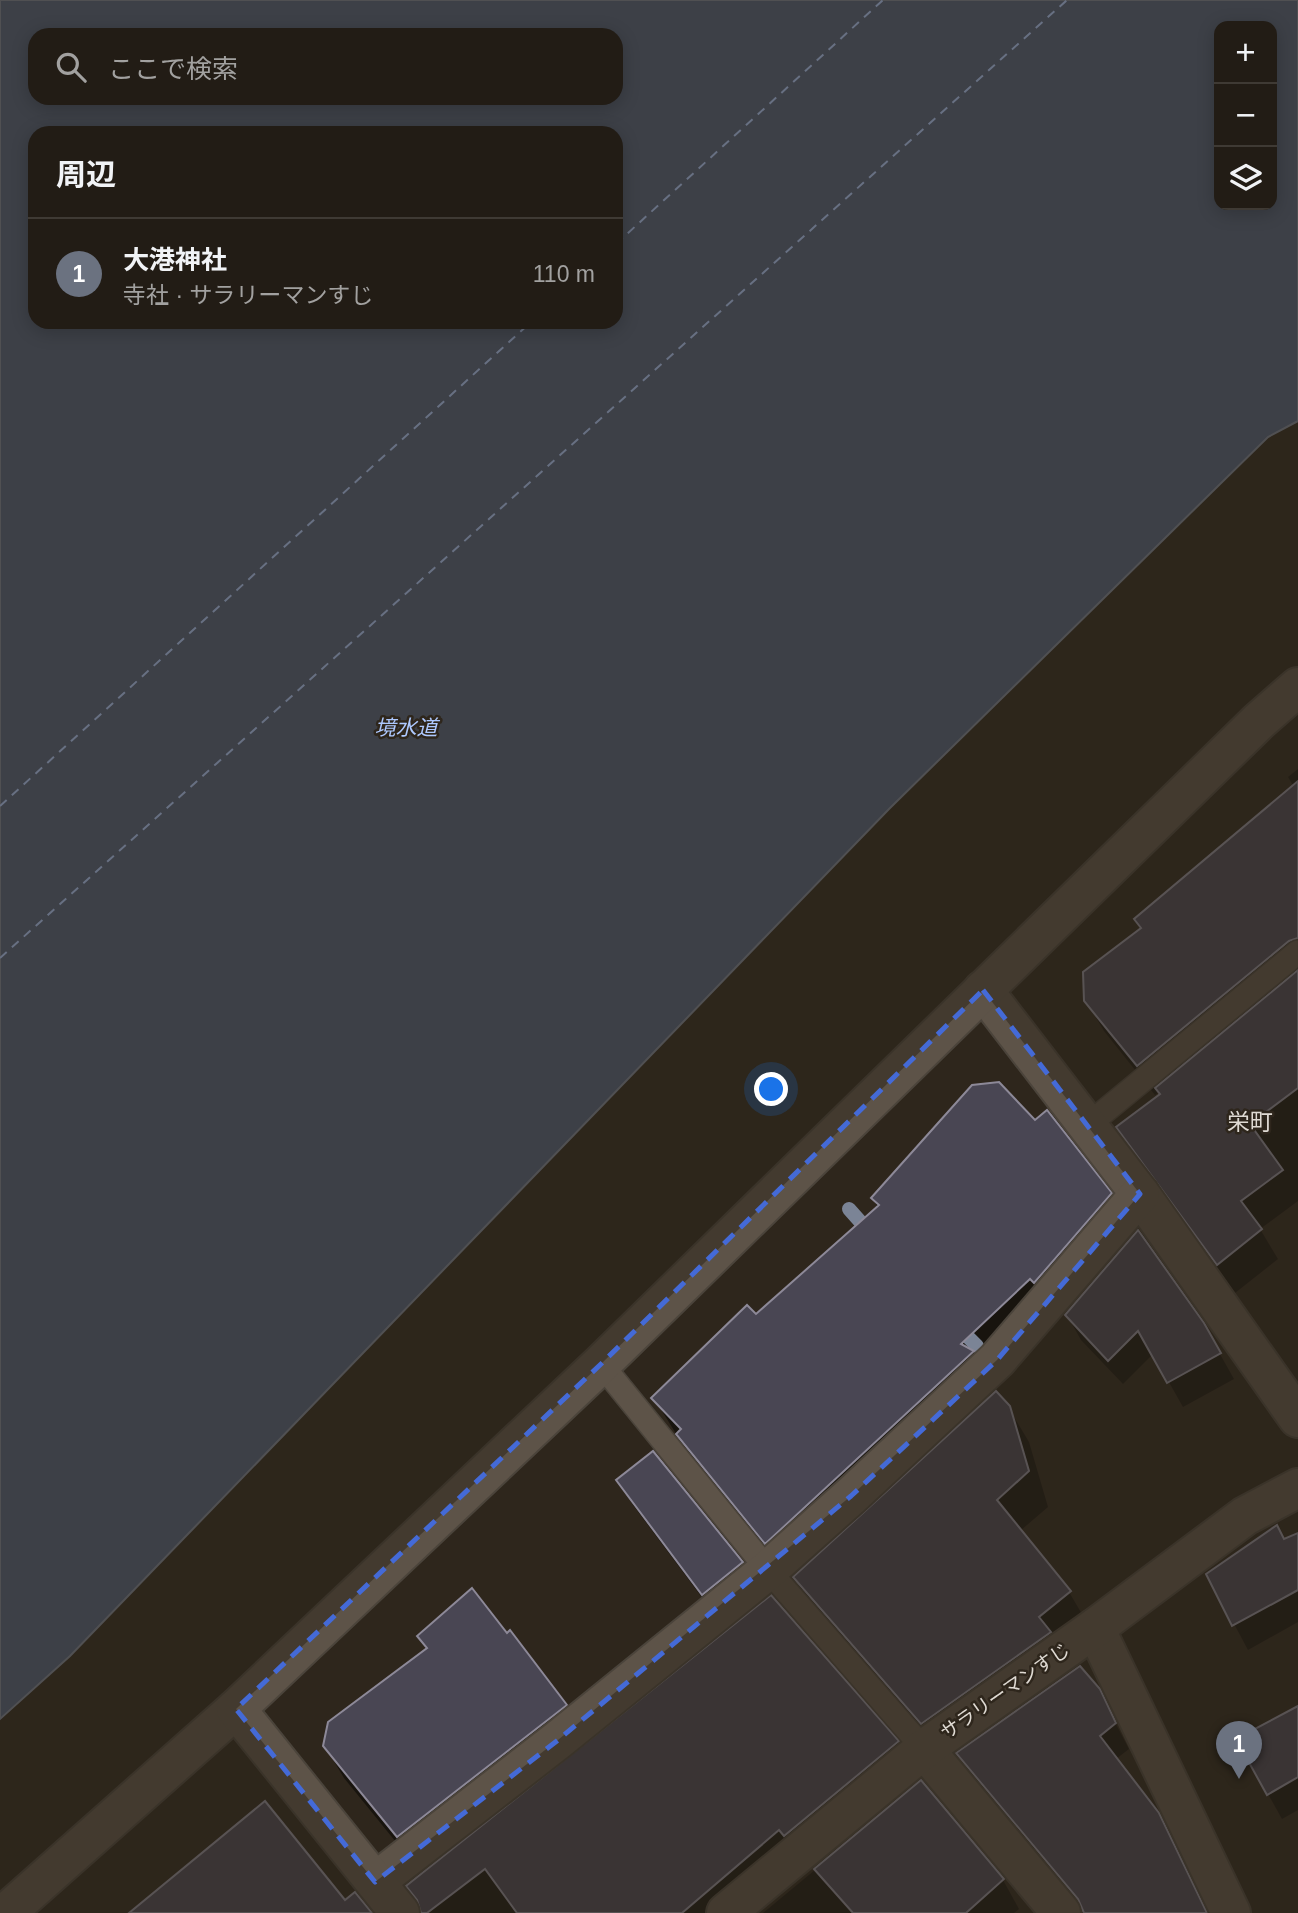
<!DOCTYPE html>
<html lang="ja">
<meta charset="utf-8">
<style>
:root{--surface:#221c15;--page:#2e2922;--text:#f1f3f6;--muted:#a2a1a0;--line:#3f3a34;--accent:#65c5ef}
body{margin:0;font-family:Helvetica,"Noto Sans JP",sans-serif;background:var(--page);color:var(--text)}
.controls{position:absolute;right:21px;top:21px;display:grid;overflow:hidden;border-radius:14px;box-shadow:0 4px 18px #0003}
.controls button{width:63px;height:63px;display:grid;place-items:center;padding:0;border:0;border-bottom:2px solid var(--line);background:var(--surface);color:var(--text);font:35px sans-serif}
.you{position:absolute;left:772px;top:1090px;width:24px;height:24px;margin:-18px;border:5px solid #fff;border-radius:50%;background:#1a73e8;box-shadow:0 0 0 10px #1a73e833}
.badge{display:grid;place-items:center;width:46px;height:46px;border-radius:50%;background:var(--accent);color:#fff;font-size:23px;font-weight:700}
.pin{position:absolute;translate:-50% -58px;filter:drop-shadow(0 2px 4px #0008)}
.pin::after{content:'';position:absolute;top:37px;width:24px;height:21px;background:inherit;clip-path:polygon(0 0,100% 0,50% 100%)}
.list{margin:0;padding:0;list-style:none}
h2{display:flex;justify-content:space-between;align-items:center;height:91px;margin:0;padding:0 28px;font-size:30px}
h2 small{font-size:23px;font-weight:400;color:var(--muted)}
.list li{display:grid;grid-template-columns:46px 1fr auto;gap:21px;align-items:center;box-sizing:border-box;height:112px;padding:0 28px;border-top:2px solid var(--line)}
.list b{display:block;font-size:26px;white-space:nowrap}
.list p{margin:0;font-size:23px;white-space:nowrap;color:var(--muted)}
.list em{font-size:23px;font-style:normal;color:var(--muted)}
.icon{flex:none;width:38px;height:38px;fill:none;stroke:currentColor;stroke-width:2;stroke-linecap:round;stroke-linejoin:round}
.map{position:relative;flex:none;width:1298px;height:1913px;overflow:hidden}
.search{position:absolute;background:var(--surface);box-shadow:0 4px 18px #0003;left:28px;top:28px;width:595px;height:77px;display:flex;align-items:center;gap:18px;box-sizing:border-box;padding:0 24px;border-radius:21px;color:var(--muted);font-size:26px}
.panel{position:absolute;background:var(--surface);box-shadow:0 4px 18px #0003;left:28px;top:126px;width:595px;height:203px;border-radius:21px}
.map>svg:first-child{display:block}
.water{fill:#505f7c;stroke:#7b8496;stroke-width:2;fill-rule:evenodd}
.shadow{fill:#0007}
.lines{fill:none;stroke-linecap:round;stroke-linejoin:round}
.stream{stroke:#7b8496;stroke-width:14}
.ferry{stroke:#aec9ff;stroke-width:2;stroke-dasharray:9 7;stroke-linecap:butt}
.building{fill:#494653;stroke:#8d8998;stroke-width:2}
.service-casing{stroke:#4b443b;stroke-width:26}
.minor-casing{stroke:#4b443b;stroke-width:42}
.tertiary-casing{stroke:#4b443b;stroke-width:42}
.service{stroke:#5d5348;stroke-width:23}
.minor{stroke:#5d5348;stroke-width:38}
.tertiary{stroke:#5d5348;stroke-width:38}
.marked{fill:none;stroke:#446ad7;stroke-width:5;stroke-dasharray:14 9;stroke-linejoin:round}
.labels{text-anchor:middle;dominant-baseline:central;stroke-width:5;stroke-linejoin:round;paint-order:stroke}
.street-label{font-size:19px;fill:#dfdad3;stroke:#2e261c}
.water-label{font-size:21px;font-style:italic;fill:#aec9ff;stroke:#2e261c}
.quarter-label{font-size:23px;fill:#dfdad3;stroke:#2e261c}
</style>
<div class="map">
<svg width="1298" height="1913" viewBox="0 0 1298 1913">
<rect width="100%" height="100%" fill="#2e261c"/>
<path class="water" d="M0,0h1298v421l-30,16 -379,372 -819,847 -70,63zM1219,26h53v179h-53zM35,35h581v63h-581zM35,133h581v189h-581z"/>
<g class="shadow">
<path d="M1298,769v432l-38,28 18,30 -43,34 -99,-136 -17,-29 42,-33 -2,-3 -4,3 -51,-64 -18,-30 56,-72 -6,-9 158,-133 -6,-10z"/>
<path d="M1035,1123l75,71 17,29 -345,348 -88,-108 -40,-65 102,-82 122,-108 -5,-10z"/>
<path d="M1067,1315l136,9 31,55 -51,28 -30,-53 -30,30 -42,-44z"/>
<path d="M1008,1407l21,35 19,65 -28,24 49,61 20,34 -147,132 -127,-146 -20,-34z"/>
<path d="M619,1480l123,83 14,25 -38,31 -85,-114z"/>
<path d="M1298,1535v87l-50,28 -40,-75z"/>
<path d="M771,1598l126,144 17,29 -172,142h-320l-14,-27z"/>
<path d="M420,1637l145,69 19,32 -167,130 -73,-90 -19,-32 102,-96z"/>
<path d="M1098,1690l31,59 -13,10 41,55 50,99h-122l-112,-135 -15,-24z"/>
<path d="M1298,1738v72l-16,9 -14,-25z"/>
<path d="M921,1782l82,98 16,29 -5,4h-251z"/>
</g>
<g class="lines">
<g class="stream">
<path d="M849,1209l24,27"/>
<path d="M956,1325l21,21"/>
</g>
<g class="ferry">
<path d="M616,244l267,-244"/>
<path d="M0,806l531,-484"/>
<path d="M0,958l1067,-958"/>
</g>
</g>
<g class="building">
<path d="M1298,781v157l-9,3 -152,125 -53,-65 -1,-29 58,-44 -7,-9z"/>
<path d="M1298,970v118l-48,36 33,46 -42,31 21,28 -45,36 -101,-138 44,-33 -5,-6z"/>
<path d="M999,1082l36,38 12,-10 65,83 -78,90 -4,-4 -69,65 13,7 -209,193 -89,-110 5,-5 -30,-31 96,-93 9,9 123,-109 -8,-7 101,-113z"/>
<path d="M1138,1230l66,93 17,30 -54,30 -29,-52 -30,30 -43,-46z"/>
<path d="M996,1391l14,15 19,65 -32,29 74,91 -32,26 12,15 -130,92 -128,-147z"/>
<path d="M653,1451l90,111 -41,33 -86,-115z"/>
<path d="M1277,1525l7,14 14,-6v57l-66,36 -26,-52z"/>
<path d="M472,1588l35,45 3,-3 57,75 -170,132 -74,-91 5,-24 99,-74 -10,-12z"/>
<path d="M771,1595l128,146 -115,95 -5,-6 -97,83h-165l-32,-44 -58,44h-6l-4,-13 -11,-14z"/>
<path d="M1080,1666l20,23 16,34 -16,13 59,77 48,100h-123l-6,-14 -122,-146z"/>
<path d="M1298,1706v71l-31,18 -31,-56z"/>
<path d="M921,1780l83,99 -38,34h-113l-39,-44z"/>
<path d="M265,1801l80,99 10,-8 17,21h-243z"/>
</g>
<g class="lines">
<g class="service-casing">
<g id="service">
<path d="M1088,1125l210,-173"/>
<path d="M601,1364l167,206 156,179"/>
</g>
</g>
<g class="minor-casing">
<g id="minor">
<path d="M983,990l157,204 158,224"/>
<path d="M1095,1628l136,285"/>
<path d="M924,1749l137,164"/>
<path d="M375,1882l183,-142 210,-170 83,-74 146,-136 143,-166"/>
<path d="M726,1913l198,-164 171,-121 150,-112 53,-28"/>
</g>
</g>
<g class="tertiary-casing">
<g id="tertiary">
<path d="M6,1913l230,-204"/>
<path d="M400,1913l-164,-204 365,-345 658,-643 39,-34"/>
</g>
</g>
<use href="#service" class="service"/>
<use href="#minor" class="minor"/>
<use href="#tertiary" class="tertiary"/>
</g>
<path d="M0 0H1298V1913H0ZM983,990l157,204 -143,166 -146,136 -293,244 -183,142 -139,-173 365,-345z" fill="#2e261c" fill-opacity=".55" fill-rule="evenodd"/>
<path class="marked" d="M983,990l157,204 -143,166 -146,136 -293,244 -183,142 -139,-173 365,-345z"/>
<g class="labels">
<g class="street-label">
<text transform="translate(1005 1691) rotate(-35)">サラリーマンすじ</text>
</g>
<g class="water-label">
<text x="406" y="727">境水道</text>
</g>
<g class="quarter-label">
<text x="1250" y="1122">栄町</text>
</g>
</g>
</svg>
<div class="controls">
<button>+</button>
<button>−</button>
<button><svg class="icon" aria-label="layers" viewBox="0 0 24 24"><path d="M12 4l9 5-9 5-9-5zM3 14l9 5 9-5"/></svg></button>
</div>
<div class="you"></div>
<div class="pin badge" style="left:1239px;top:1779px;background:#6b7280">1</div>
<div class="search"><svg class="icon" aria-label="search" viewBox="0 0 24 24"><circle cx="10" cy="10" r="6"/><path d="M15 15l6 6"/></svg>ここで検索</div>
<section class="panel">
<h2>周辺<small></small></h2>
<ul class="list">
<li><span class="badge" style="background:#6b7280">1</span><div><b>大港神社</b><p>寺社 · サラリーマンすじ</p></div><em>110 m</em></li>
</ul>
</section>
</div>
